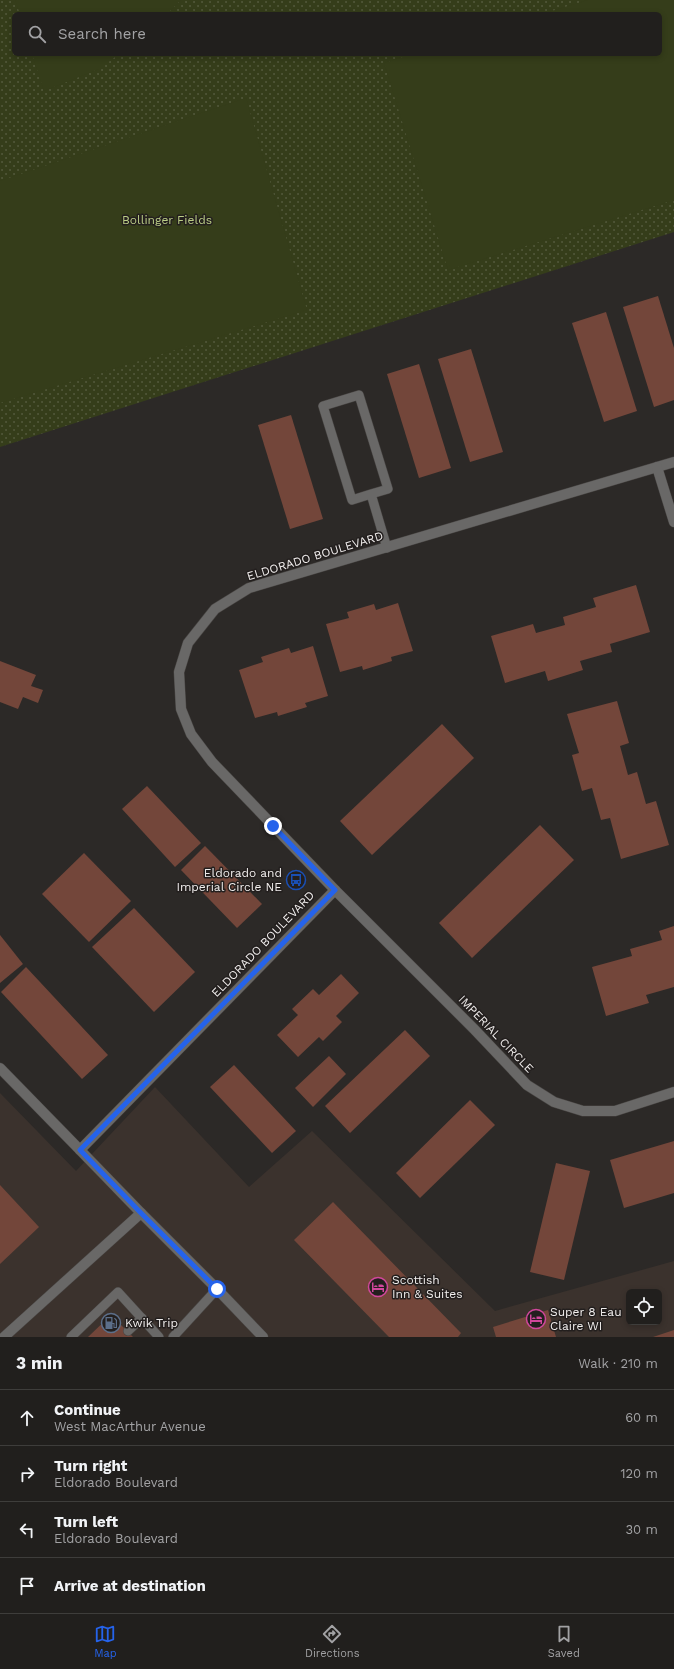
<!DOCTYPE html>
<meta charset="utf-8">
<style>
:root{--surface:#211f1d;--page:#292726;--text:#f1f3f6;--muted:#a2a2a4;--line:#3e3d3b;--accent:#2563eb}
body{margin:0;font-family:"Work Sans",sans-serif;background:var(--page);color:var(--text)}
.controls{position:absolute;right:12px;bottom:12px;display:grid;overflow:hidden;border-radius:6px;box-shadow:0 2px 6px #0003}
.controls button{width:36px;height:36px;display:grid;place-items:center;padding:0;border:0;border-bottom:1px solid var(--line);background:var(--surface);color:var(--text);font:20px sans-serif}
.stop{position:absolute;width:12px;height:12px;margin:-9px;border:3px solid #2563eb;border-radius:50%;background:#fff}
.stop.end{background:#2563eb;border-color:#fff;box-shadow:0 1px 4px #0008}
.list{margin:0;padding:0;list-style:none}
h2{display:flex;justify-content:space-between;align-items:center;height:52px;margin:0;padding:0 16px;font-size:17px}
h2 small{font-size:13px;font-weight:400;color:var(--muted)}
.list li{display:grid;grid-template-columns:26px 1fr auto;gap:12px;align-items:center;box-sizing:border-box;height:56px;padding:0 16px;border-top:1px solid var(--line)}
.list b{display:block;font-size:15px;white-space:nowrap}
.list p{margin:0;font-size:13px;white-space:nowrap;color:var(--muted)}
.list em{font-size:13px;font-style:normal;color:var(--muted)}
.icon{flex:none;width:22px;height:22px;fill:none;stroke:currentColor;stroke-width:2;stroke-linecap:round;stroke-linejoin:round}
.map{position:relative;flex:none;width:674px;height:1337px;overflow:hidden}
.search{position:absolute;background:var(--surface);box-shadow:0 2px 6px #0003;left:12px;right:12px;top:12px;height:44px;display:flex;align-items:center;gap:10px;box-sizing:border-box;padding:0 14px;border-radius:6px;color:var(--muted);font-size:15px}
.sheet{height:276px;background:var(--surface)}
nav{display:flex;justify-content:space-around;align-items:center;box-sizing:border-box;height:56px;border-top:1px solid var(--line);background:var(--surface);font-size:11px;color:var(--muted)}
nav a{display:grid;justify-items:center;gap:2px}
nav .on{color:var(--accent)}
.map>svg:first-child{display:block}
.built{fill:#3b322d;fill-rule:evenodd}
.green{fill:url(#green-dots);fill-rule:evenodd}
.pitch{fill:#353d1a}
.building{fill:#73463a}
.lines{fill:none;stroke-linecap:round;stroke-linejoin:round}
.service-casing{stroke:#484543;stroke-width:10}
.minor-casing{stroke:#484543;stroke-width:11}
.tertiary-casing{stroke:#484543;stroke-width:11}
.service{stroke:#696867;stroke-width:9}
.minor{stroke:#696867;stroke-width:10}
.tertiary{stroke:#696867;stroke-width:10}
.route{stroke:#2563eb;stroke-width:5}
.labels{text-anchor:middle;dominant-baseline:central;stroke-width:3;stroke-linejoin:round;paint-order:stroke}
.park-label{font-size:12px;fill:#bbcd86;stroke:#231f1e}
.street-label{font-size:12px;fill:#f1eeed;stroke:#231f1e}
.poi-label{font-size:12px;fill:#f1eeed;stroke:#231f1e;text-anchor:start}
</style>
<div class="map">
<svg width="674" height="1337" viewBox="0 0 674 1337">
<defs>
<pattern id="green-dots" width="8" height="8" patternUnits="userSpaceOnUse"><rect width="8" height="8" fill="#353d1a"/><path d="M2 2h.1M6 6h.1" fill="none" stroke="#53593c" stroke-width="1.8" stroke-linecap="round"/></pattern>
</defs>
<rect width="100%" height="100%" fill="#2c2927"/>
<path class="built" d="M155,1087l94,100 63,-56 183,180 179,-50v76h-674v-244l76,78zM629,1292h30v30h-30z"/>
<path class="green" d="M0,0h674v232l-674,215zM14,14h646v40h-646z"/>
<g class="pitch">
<path d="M15,0h166l-14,14h-147z"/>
<path d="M588,0h86v200l-226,70 -64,-207 28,-9h248v-40h-118z"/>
<path d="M32,54h87l-20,15 -55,22z"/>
<path d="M246,98l61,212 -307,93v-222z"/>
</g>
<g class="building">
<path d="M658,296l16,52v52l-20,7 -31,-100z"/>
<path d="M606,312l31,99 -33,11 -32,-99z"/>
<path d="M471,349l32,103 -33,10 -32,-103z"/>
<path d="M419,364l32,104 -32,10 -32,-104z"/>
<path d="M291,415l32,104 -33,10 -32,-104z"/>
<path d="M636,585l14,47 -40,12 2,8 -32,9 3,9 -35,11 -3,-10 -40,12 -14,-47 42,-12 3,9 29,-8 -2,-8 33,-10 -3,-9z"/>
<path d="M398,603l15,48 -22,6 1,4 -29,9 -1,-4 -22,6 -14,-48 23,-6 -2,-6 27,-8 2,6z"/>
<path d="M313,646l15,50 -23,7 2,4 -29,9 -1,-4 -22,6 -16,-48 24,-8 -2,-5 28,-9 2,5z"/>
<path d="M0,661l36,14 -5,11 12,4 -5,13 -15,-6 -5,12 -18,-7z"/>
<path d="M617,701l12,42 -9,3 8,29 9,-3 9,32 10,-3 13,44 -48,14 -11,-41 -9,2 -9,-32 -10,3 -10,-36 7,-2 -12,-39z"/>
<path d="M442,724l32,34 -102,97 -32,-34z"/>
<path d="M147,786l54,57 -26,24 -53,-58z"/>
<path d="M540,825l34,35 -102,98 -33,-35z"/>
<path d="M205,846l57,58 -25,24 -56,-58z"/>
<path d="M84,853l47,48 -42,41 -47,-48z"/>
<path d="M134,908l61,64 -41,40 -62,-65z"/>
<path d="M674,926v61l-28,8 3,8 -43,13 -14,-49 40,-11 -2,-7 32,-9 -3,-9z"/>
<path d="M0,935l23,29 -23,19z"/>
<path d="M26,967l82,88 -26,24 -81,-87z"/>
<path d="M341,974l18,19 -23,23 6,6 -19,19 -4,-4 -21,20 -21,-22 21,-20 -6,-6 21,-20 6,6z"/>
<path d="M405,1030l25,26 -80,77 -25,-27z"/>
<path d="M329,1056l17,18 -33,33 -18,-19z"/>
<path d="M234,1065l62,66 -24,22 -62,-66z"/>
<path d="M470,1100l25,25 -75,73 -24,-25z"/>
<path d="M674,1141v52l-50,15 -14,-48z"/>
<path d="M556,1163l34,8 -26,109 -34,-8z"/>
<path d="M0,1185l39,42 -39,37z"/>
<path d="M333,1202l128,131 -3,4h-69l-95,-97z"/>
<path d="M548,1310l8,27h-60l-3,-10z"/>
<path d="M111,1315l22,22h-45z"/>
<path d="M674,1330v7h-21z"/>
</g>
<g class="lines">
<g class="service-casing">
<g id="service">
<path d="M371,494l-19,6 -29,-94 36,-11 29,94 -17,5 16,54"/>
<path d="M128,1331l14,-13"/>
<path d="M71,1337l47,-45 41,45"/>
<path d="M173,1337l44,-48"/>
</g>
</g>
<g class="minor-casing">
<g id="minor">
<path d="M674,462l-425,126 -34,21 -27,34 -9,29 2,37 10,25 21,28 123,128 139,139 53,56 27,17 29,9h32l59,-19"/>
<path d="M657,467l17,55"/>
<path d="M0,1068l80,82 61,63 -137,124"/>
<path d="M80,1150l255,-260"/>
</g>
</g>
<g class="tertiary-casing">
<path id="tertiary" d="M141,1213l76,76 46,48"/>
</g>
<use href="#service" class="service"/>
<use href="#minor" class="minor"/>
<use href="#tertiary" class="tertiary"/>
</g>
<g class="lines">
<path class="route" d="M217,1289l-76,-76 -61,-63 255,-260 -62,-64"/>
</g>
<defs>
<g id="bus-ring" transform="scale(1)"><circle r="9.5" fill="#231f1e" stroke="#1a4fb4" stroke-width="1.5"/><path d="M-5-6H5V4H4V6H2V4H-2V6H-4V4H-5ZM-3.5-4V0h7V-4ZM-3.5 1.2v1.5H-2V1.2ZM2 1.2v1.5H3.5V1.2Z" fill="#1a4fb4"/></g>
<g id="hotel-ring" transform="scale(1)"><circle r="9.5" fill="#231f1e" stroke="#d1479c" stroke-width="1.5"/><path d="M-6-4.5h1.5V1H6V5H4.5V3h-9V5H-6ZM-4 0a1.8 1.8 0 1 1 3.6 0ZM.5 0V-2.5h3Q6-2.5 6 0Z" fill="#d1479c"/></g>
<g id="fuel-ring" transform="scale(1)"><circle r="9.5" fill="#231f1e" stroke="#5c6f8a" stroke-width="1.5"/><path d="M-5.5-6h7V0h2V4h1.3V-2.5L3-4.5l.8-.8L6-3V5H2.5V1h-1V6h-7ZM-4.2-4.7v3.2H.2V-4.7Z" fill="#5c6f8a"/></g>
</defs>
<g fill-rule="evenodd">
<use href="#bus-ring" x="296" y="880"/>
<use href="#hotel-ring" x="378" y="1287"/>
<use href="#hotel-ring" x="536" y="1319"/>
<use href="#fuel-ring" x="111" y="1323"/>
</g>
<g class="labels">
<g class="park-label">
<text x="167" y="220">Bollinger Fields</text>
</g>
<g class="street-label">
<text transform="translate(315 556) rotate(-17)">ELDORADO BOULEVARD</text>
<text transform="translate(263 944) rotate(-46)">ELDORADO BOULEVARD</text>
<text transform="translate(496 1034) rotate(46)">IMPERIAL CIRCLE</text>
</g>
<g class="poi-label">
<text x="282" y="873" text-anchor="end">Eldorado and<tspan x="282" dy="14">Imperial Circle NE</tspan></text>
<text x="392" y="1280">Scottish<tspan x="392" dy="14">Inn &amp; Suites</tspan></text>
<text x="550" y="1312">Super 8 Eau<tspan x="550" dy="14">Claire WI</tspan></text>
<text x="125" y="1323">Kwik Trip</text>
</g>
</g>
</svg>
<div class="controls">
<button><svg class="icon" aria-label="locate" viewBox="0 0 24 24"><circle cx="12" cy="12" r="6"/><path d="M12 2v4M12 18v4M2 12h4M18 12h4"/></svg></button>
</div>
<div class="stop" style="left:217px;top:1289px"></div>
<div class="stop end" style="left:273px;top:826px"></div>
<div class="search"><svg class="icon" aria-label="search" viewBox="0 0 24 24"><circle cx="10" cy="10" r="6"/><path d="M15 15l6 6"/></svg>Search here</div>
</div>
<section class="sheet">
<h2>3 min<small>Walk · 210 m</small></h2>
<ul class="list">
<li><svg class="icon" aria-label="ahead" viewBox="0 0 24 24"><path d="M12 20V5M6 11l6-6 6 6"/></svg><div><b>Continue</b><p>West MacArthur Avenue</p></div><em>60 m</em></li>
<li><svg class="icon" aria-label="right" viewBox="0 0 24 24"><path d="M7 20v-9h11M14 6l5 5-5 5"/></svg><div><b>Turn right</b><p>Eldorado Boulevard</p></div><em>120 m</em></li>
<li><svg class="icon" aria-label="left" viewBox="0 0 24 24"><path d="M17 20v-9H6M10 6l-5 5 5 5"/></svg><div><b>Turn left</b><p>Eldorado Boulevard</p></div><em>30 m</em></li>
<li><svg class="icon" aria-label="arrive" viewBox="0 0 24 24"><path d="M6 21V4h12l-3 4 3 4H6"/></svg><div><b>Arrive at destination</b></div></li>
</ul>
</section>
<nav>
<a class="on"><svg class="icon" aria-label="map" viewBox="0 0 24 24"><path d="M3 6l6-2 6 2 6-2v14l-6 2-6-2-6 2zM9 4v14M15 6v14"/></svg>Map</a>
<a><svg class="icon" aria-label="directions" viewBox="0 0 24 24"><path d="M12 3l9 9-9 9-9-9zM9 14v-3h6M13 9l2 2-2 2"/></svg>Directions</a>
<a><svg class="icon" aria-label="saved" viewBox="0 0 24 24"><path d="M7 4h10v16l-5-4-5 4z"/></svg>Saved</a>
</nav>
